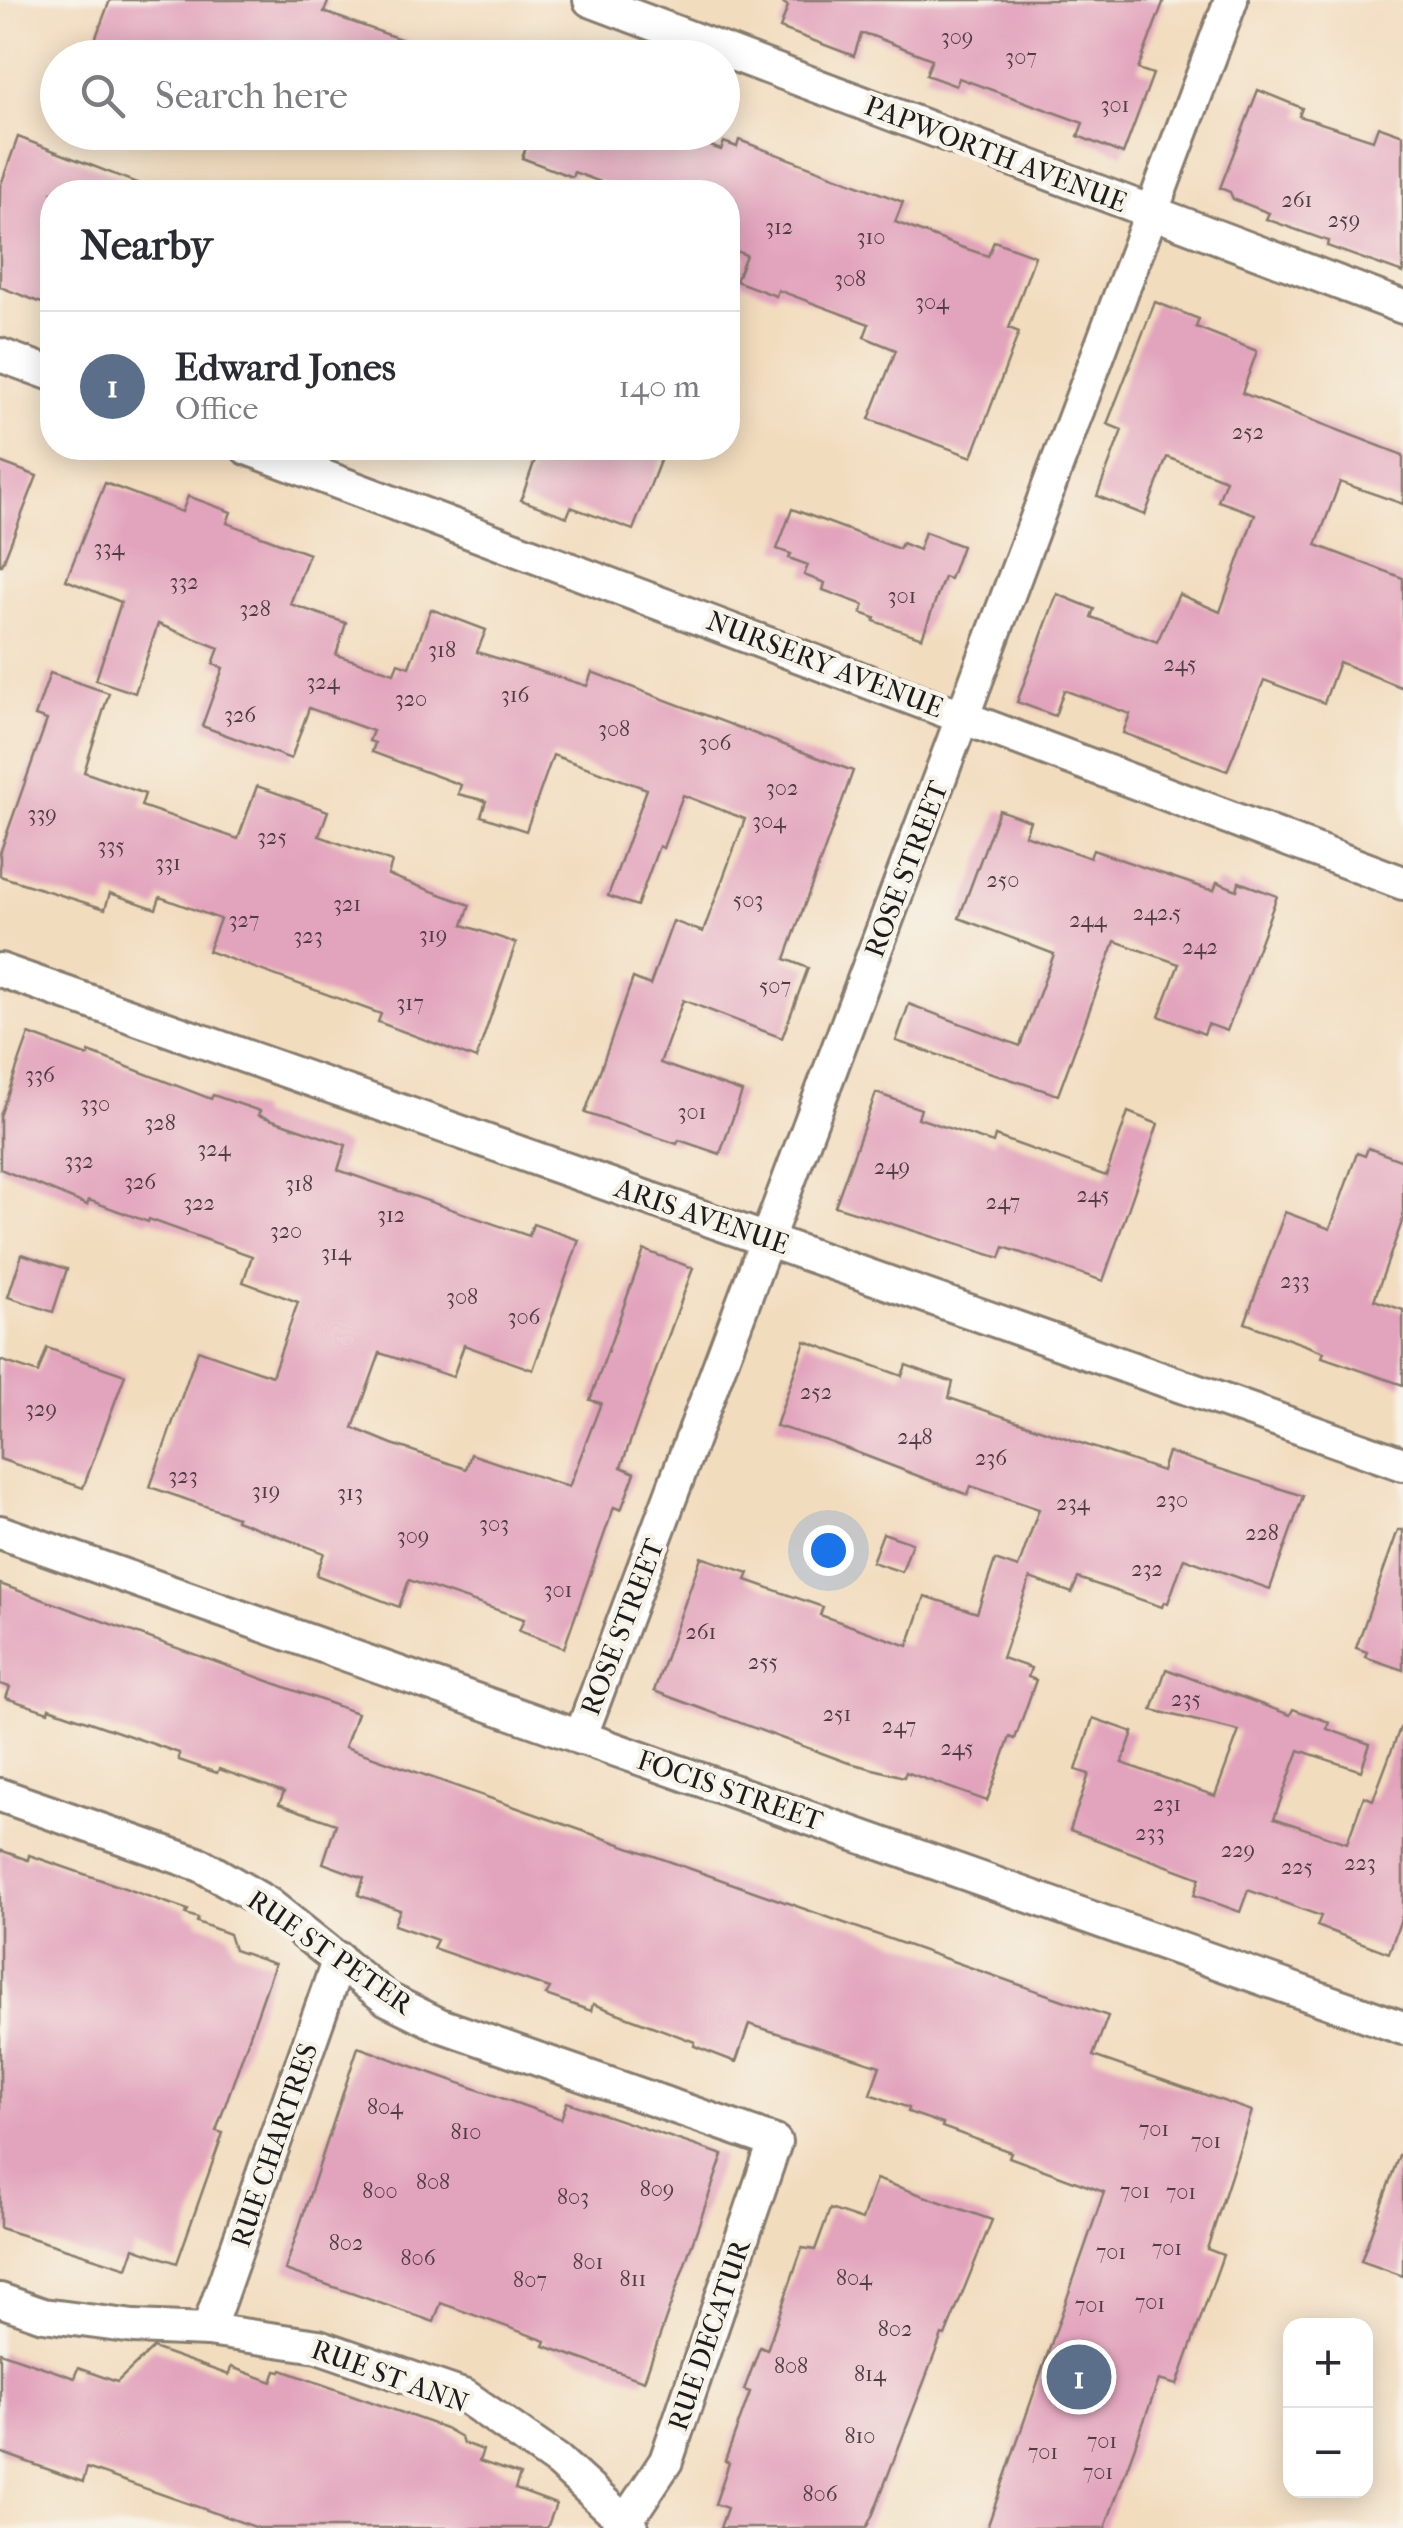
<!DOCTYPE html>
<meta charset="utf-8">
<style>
:root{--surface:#fff;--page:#f2f2f3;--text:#2b2b33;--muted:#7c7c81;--line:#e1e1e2;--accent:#7c3aed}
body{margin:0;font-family:"IM FELL French Canon",serif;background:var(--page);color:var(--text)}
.controls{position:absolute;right:30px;bottom:30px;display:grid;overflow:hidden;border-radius:20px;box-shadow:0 5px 25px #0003}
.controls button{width:90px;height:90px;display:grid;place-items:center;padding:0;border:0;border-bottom:2px solid var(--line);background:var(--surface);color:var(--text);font:50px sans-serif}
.you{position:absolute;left:828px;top:1550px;width:35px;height:35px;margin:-25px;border:8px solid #fff;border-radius:50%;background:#1a73e8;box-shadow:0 0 0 15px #1a73e833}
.badge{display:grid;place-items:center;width:65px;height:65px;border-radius:50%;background:var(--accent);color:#fff;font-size:32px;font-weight:700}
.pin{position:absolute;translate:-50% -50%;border:5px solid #fff;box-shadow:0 2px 10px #0006}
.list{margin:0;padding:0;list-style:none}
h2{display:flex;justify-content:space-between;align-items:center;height:130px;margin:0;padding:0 40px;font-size:42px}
h2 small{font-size:32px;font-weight:400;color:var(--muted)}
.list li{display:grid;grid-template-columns:65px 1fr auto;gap:30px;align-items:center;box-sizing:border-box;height:150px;padding:0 40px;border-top:2px solid var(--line)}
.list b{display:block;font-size:38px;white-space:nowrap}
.list p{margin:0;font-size:32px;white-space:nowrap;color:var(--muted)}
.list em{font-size:32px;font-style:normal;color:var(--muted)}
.icon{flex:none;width:55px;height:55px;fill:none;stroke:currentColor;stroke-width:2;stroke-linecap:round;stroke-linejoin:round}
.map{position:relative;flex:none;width:1403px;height:2528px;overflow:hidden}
.search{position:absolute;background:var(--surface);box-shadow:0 5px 25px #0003;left:40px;top:40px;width:700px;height:110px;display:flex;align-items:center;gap:25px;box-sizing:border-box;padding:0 35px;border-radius:55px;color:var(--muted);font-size:38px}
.panel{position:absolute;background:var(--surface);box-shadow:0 5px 25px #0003;left:40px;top:180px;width:700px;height:280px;border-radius:40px}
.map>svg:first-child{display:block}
.building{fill:#e2a3bc}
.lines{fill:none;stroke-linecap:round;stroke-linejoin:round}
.street-casing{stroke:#877c6d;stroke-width:38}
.street{stroke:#fff;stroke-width:32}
.labels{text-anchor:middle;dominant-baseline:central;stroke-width:9;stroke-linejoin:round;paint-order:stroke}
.number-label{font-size:22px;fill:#4e3e44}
.street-label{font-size:28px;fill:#1c1c1c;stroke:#f7f3e8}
</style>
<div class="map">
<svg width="1403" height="2528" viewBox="0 0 1403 2528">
<rect width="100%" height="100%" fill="#f7f3e8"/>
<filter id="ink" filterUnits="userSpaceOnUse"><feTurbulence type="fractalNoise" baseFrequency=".01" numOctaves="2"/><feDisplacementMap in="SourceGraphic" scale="20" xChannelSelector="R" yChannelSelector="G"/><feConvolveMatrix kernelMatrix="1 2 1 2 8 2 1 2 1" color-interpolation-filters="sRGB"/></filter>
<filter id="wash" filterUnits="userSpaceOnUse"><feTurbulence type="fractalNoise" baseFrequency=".0048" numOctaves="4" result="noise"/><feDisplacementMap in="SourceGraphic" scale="40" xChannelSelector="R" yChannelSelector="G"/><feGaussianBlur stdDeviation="2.25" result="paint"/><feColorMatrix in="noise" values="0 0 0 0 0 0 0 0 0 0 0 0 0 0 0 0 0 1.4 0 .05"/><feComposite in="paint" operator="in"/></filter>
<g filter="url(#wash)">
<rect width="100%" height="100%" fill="#f2dcbe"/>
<g id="blocks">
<g class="building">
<path d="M110,0h219l-5,12 116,41 -1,5h-351z"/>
<path d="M779,0h385l-26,69 15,5 -30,80 -45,-18 5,-13 -124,-45 -3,8 -30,-11 6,-16 -62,-24 -9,-1 -7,22 -74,-28 8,-22z"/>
<path d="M1258,90l44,18 -3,8 74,24 5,-14 25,9v138l-76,-27 1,-5 -62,-22 3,-6 -36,-14 -3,-7 -10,-4z"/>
<path d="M532,132h140l49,18 3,-8 13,5 2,-7 164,62 -8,20 66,25 27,9 6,-15 41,15 -26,72 10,4 -47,125 -103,-38 27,-69 -32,-13 5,-13 -91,-34 -2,6 -40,-15 10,-26 -18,-7v-56h-100l-54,-20 -2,5 -50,-19z"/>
<path d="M18,137l137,53v2h-103v115l-52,-20v-100z"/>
<path d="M1155,302l44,17 -3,8 61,24 -15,42 161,62v49l-63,-22 -24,63 87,33v110l-64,-26 -15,41 -60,-23 -37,91 -104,-38 7,-19 -66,-24 -9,26 -38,-14 40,-108 37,15 -3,8 66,25 22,-48 41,18 35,-98 -37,-13 8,-21 -59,-23 -22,58 -48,-19 25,-66 -15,-6z"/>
<path d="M539,448h126l-32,82 -62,-23 -4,10 -46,-17z"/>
<path d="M0,462l37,14 -35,89h-2z"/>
<path d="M105,483l77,29 6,-16 43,16 -4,11 82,31 -19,50 56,19 -10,32 58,18 4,-10 11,4 22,-58 55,21 -9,22 110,34 5,-14 261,99 -68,188 23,9 -26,70 -99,-38 -23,63 82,29 -22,62 -41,-14 -2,4 -92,-31 48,-135 17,7 23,-64 30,11 42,-113 -62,-24 -20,53 -4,-2 -22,60 -29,-10 39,-107 -94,-34 -27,76 -45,-15 5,-15 -28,-7 3,-9 -89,-33 3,-9 -6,-2 4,-10 -64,-23 -18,51 -89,-33 21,-58 -10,-4 6,-16 -61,-24 -23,69 -39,-13 25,-78 -55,-22z"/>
<path d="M792,509l107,40 3,-6 17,7 6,-18 37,14 -12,33 -6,-2 -22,61 -48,-17 1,-3 -14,-5 3,-8 -41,-15 2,-7 -21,-8 4,-10 -19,-7 2,-4 -14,-5z"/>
<path d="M50,673l59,20 -25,79 61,22 -4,12 97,33 19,-53 71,25 -9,25 73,26 -4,13 82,30 -7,20 53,18 -40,116 -98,-37 3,-8 -173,-63 12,-32 -60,-22 -4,12 -46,-16 -5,16 -105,-33v-23l47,-133 -12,-4z"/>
<path d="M999,810l31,11 -5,14 65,23 3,-8 114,39 7,1 3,-8 20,8 2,-8 38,14 -50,135 -19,-7 -4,10 -45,-18 20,-52 -64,-23 -57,154 -162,-54 13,-37 111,42 34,-92 -95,-36z"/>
<path d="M29,1034l59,22 1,-4 122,47 2,-4 47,16 -2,4 88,30 -8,25 191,66 4,-12 46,16 -46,130 -69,-25 -11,32 -73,-24 -27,75 39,16 74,25 5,-15 98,33 32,-84 -11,-3 54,-150 49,18 -72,199 14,6 -14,37 -7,-3 -50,141 -45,-17 5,-12 -115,-39 -10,27 -83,-32 8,-22 -88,-33 1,-3 -87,-30 48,-137 74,26 26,-74 -55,-20 9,-26 -103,-37 -1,3 -59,-22 -2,5 -87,-36v-53z"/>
<path d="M876,1093l45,16 -3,9 75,25 2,-7 111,40 22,-64 30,12 -55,157 -99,-34 -4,11 -165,-52z"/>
<path d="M1368,1148l35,13v58l-29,81 29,10v75l-81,-28 2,-5 -79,-29 40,-111 45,17 27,-76 8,3z"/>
<path d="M22,1254l45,15 -14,43 -45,-15z"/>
<path d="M805,1341l97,35 4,-11 47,17 -4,16 213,73 6,-19 135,44 -33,93 -86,-31 -16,45 -4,-1 -2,5 -84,-29 -6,15 -42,-15 -28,80 29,10 -3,9 8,3 -21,59 -5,-2 -23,64 -81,-29 -2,5 -58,-15 -192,-71 47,-134 48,16 -3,7 77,27 -3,8 88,31 17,-50 52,17 18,-53 23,8 21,-59 -68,-23 -3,9 -141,-54 -51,-15z"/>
<path d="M47,1348l78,27 -42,113 -83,-29v-99l38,13z"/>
<path d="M1398,1530h5v140l-38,-13 2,-5 -11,-4z"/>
<path d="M883,1533l29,10 -10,29 -30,-10z"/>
<path d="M0,1584l357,129 -12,34 763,269 -15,40 159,55 -45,138 16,6 -46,130 -18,-5 -54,148h-118l117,-336 -95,-35 2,-5 -69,-25 1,-3 -35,-12 1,-4 -39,-14 10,-28 -131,-42 -13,38 -42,-16 1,-4 -102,-38 -2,7 -45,-16 4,-7 -117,-40 4,-8 -43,-15 6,-15 -42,-15 6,-17 -41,-15 13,-39 -57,-20 5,-12 -65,-23 -2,4 -38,-13v-7l-130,-45 -1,4 -42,-14 4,-11 -10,-3z"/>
<path d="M1166,1669l124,46 3,-6 36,13 -2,7 43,15 -9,27 -62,-21 -25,68 73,25 17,-47 9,4 27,-72 3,1v184l-14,40 -72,-27 4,-10 -73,-26 -8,22 -46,-17 6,-17 -130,-48 19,-56 -13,-4 17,-52 40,14 -11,31 93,33 24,-65 -87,-21z"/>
<path d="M0,1850l28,10 1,-5 159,55 -2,4 12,4 -1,4 32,12 5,16 41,14 -59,167 7,2 -46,130 -43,-15 -7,20 -127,-40z"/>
<path d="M358,2047l203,72 6,-17 156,53 -79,226 -100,-35 2,-5 -105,-38 -7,19 -149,-52z"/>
<path d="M1399,2155l4,1v120l-42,-15z"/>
<path d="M876,2179l116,41 -47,116 -3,-1 -69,179 -7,14h-146l7,-20 -12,-4 14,-41 -4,-2 25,-69 -6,-2 16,-43 7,3 35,-102 13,2 15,-41 32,11z"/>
<path d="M153,2348l76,27 2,-8 41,15 4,-11 5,1 1,-2 163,58 16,9 2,6 20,7 -4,11 41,14 -5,14 41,15 -9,24h-289l-171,-60 -4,14 -83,-30v-100l74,26 4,-10 39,14z"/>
</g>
</g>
</g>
<g filter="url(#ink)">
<use href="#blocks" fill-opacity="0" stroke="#877c6d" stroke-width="2.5"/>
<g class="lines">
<g class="street-casing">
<g id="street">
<path d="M590,0l813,307"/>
<path d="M0,355l52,19"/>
<path d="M247,448l1156,435"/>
<path d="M0,970l1403,494"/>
<path d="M0,1532l1403,496"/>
<path d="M580,1738l651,-1738"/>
<path d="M0,1795l201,70 67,39 119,95 53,26 335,117 -109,319 -40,60"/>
<path d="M0,2300l43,15 91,12 74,3 110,16 148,51 92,64 74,67"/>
<path d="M208,2330l131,-371"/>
</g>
</g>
<use href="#street" class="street"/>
</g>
</g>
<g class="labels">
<g class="number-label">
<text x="957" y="37">309</text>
<text x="1021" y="57">307</text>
<text x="1115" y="105">301</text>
<text x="1297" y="200">261</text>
<text x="1344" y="220">259</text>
<text x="779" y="227">312</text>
<text x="871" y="237">310</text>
<text x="850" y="279">308</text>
<text x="932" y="302">304</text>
<text x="1248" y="432">252</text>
<text x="109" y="548">334</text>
<text x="184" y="582">332</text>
<text x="902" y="596">301</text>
<text x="255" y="609">328</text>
<text x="442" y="650">318</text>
<text x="1180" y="664">245</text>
<text x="323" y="682">324</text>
<text x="515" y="695">316</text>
<text x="411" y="699">320</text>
<text x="240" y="715">326</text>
<text x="614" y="729">308</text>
<text x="715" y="743">306</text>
<text x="782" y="788">302</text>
<text x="42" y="814">339</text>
<text x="769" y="821">304</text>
<text x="272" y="837">325</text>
<text x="111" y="846">335</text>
<text x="168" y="863">331</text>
<text x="1003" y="880">250</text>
<text x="748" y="900">503</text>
<text x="347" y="904">321</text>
<text x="1157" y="913">242.5</text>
<text x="244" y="920">327</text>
<text x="1088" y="920">244</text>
<text x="433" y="935">319</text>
<text x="308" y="936">323</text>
<text x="1200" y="947">242</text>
<text x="775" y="986">507</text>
<text x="410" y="1003">317</text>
<text x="40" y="1075">336</text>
<text x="95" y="1104">330</text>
<text x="692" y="1112">301</text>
<text x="160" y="1123">328</text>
<text x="214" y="1149">324</text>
<text x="79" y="1161">332</text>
<text x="892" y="1167">249</text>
<text x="140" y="1182">326</text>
<text x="299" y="1184">318</text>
<text x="1093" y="1195">245</text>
<text x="1003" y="1202">247</text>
<text x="199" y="1203">322</text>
<text x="391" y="1215">312</text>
<text x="286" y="1231">320</text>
<text x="336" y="1253">314</text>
<text x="1295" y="1281">233</text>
<text x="462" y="1297">308</text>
<text x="524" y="1317">306</text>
<text x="816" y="1392">252</text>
<text x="41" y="1409">329</text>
<text x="915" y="1437">248</text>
<text x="991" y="1458">236</text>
<text x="183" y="1476">323</text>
<text x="266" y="1491">319</text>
<text x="350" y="1493">313</text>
<text x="1172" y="1500">230</text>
<text x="1073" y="1503">234</text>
<text x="494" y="1524">303</text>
<text x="1262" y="1533">228</text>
<text x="413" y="1536">309</text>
<text x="1147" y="1569">232</text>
<text x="558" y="1590">301</text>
<text x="701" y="1632">261</text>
<text x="763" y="1662">255</text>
<text x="1186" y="1699">235</text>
<text x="837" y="1714">251</text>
<text x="899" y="1726">247</text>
<text x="957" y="1748">245</text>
<text x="1167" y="1804">231</text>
<text x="1150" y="1833">233</text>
<text x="1238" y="1850">229</text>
<text x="1360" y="1863">223</text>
<text x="1297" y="1867">225</text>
<text x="385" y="2107">804</text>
<text x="1154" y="2129">701</text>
<text x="466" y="2132">810</text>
<text x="1206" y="2141">701</text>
<text x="433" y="2182">808</text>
<text x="657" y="2189">809</text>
<text x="380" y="2191">800</text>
<text x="1135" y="2191">701</text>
<text x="1181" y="2192">701</text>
<text x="573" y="2197">803</text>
<text x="346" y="2243">802</text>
<text x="1167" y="2248">701</text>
<text x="1111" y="2252">701</text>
<text x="418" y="2258">806</text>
<text x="588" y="2262">801</text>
<text x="854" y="2278">804</text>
<text x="633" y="2279">811</text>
<text x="530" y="2280">807</text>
<text x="1150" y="2302">701</text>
<text x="1090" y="2305">701</text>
<text x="895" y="2329">802</text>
<text x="791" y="2366">808</text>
<text x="870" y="2374">814</text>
<text x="860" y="2436">810</text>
<text x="1102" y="2441">701</text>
<text x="1043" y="2452">701</text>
<text x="1098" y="2472">701</text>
<text x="820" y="2494">806</text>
</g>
<g class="street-label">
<text transform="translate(996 154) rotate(21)">PAPWORTH AVENUE</text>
<text transform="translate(825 664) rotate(21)">NURSERY AVENUE</text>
<text transform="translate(906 869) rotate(-69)">ROSE STREET</text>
<text transform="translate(702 1216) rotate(19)">ARIS AVENUE</text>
<text transform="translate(622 1627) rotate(-69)">ROSE STREET</text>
<text transform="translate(730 1790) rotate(19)">FOCIS STREET</text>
<text transform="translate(330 1952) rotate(35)">RUE ST PETER</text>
<text transform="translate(274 2145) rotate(-71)">RUE CHARTRES</text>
<text transform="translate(709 2335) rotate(-71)">RUE DECATUR</text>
<text transform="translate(390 2376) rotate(20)">RUE ST ANN</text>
</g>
</g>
</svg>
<div class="controls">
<button>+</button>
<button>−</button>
</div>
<div class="you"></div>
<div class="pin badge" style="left:1079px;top:2377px;background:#5c6f8a">1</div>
<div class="search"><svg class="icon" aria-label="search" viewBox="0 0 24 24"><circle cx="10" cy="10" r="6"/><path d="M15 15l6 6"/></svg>Search here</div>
<section class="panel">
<h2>Nearby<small></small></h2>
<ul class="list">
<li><span class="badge" style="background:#5c6f8a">1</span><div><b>Edward Jones</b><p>Office</p></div><em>140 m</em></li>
</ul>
</section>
</div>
